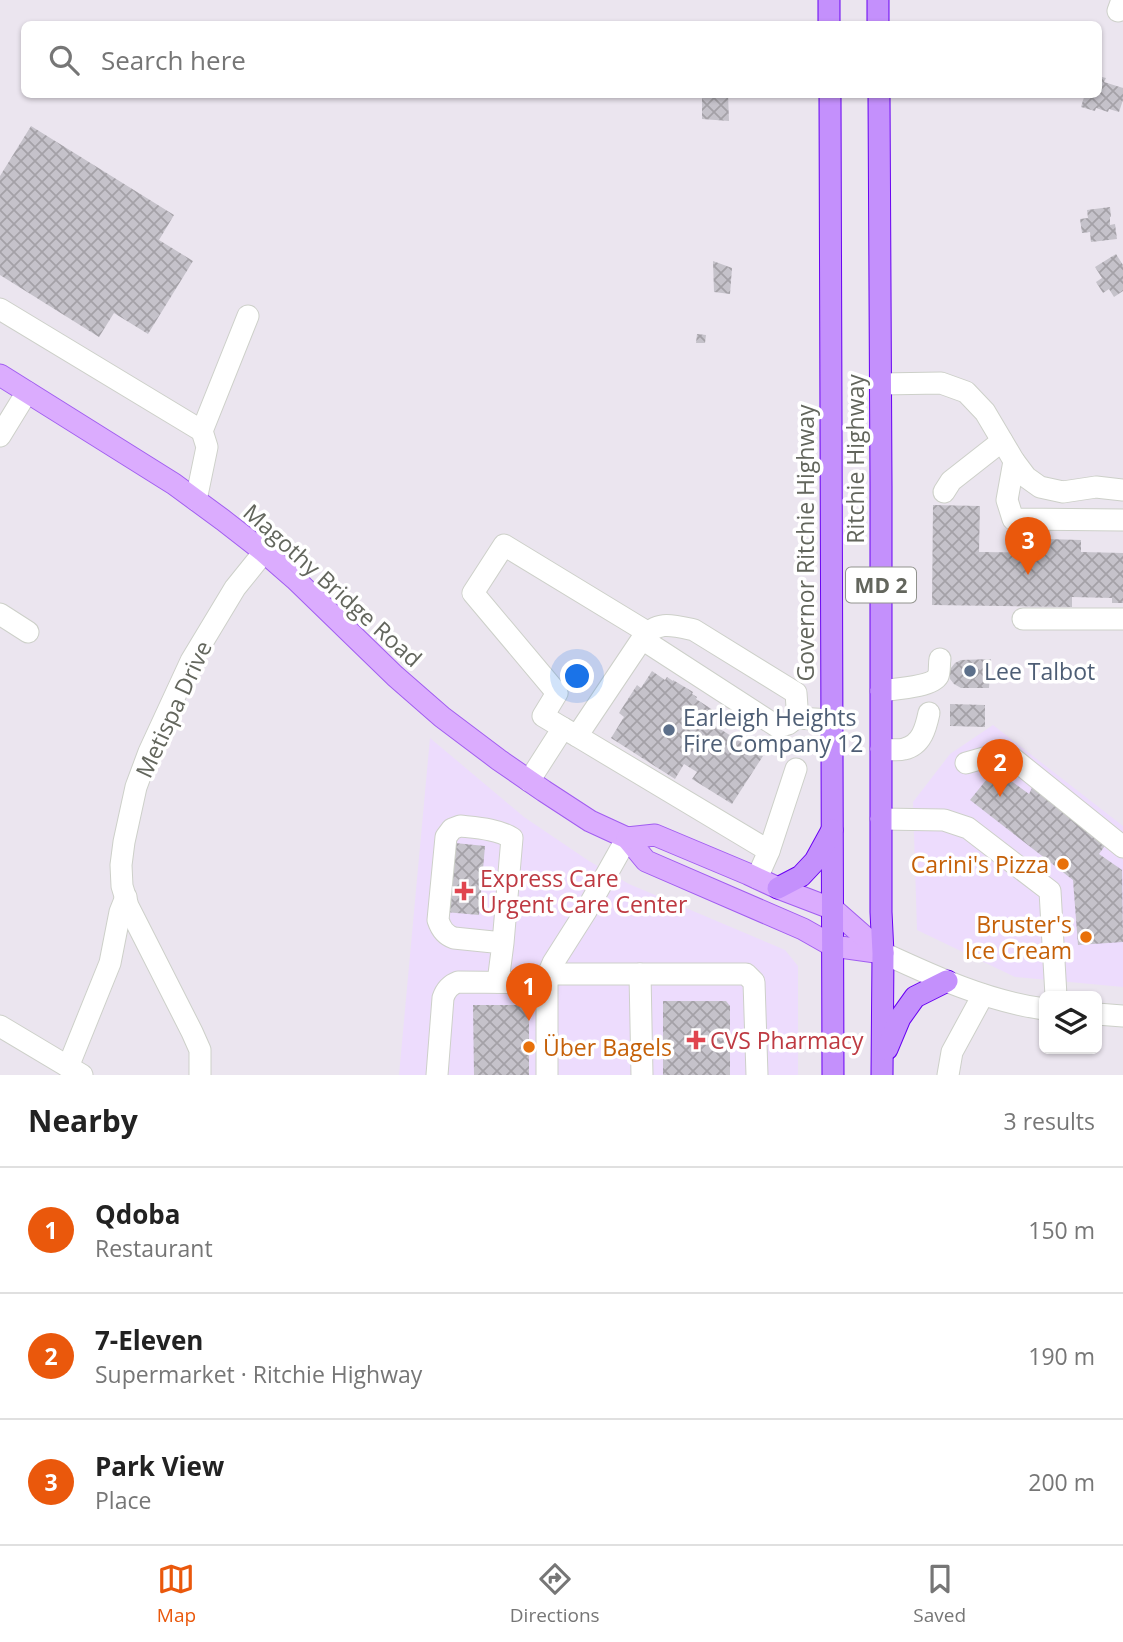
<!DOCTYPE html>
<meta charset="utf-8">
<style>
:root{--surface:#fff;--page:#f2f2f2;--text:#222;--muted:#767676;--line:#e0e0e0;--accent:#ea580c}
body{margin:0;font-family:"Open Sans",sans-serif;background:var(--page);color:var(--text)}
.controls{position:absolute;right:21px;bottom:21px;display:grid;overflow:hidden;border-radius:10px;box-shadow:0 2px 5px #0004}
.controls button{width:63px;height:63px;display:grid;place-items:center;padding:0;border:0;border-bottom:2px solid var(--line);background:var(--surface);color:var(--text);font:35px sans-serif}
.you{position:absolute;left:578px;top:677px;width:24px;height:24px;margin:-18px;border:5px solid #fff;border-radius:50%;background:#1a73e8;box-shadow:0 0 0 10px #1a73e833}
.badge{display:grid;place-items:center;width:46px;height:46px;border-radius:50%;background:var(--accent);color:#fff;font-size:23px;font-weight:700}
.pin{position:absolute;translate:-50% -58px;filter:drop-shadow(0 2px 4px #0008)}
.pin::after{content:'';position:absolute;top:37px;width:24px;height:21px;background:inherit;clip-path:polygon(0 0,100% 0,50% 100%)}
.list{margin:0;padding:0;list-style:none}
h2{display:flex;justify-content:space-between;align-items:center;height:91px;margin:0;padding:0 28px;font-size:30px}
h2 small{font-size:23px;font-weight:400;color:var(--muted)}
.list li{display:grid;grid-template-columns:46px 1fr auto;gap:21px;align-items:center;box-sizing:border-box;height:126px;padding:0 28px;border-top:2px solid var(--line)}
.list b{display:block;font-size:26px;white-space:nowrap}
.list p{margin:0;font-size:23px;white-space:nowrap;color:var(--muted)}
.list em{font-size:23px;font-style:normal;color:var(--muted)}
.icon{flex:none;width:38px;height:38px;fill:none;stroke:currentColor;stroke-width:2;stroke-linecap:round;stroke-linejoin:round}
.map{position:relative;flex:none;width:1123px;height:1075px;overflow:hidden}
.search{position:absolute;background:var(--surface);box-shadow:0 2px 5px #0004;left:21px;right:21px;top:21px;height:77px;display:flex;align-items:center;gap:18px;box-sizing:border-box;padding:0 24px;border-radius:10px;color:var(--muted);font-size:26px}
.sheet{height:469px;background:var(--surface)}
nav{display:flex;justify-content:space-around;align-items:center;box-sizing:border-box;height:98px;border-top:2px solid var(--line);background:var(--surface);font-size:19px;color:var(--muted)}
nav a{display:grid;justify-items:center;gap:4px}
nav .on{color:var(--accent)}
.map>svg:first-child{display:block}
.commercial{fill:#eddcfd}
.building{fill:url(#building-cross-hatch)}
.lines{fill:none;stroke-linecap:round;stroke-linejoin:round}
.minor-casing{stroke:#cdd0c9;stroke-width:23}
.major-casing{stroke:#a15ef0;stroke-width:23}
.highway-casing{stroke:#6903f2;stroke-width:23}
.minor{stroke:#fff;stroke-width:21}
.major{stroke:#dbacfe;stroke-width:21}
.highway{stroke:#c490fc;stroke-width:21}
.service-dot{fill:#5c6f8a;stroke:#fff;stroke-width:2.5}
.food-dot{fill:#e8710a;stroke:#fff;stroke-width:2.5}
.health-dot{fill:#e0444e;stroke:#fff;stroke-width:2.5}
.labels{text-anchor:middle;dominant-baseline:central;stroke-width:7;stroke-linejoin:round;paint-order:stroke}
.shield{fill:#fff;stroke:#92948e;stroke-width:2}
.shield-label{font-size:21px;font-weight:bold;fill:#63665d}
.street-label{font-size:23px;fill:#63665d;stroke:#fff}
.service-label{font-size:23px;fill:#4e5e75;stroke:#fff;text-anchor:start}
.food-label{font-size:23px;fill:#c56008;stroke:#fff;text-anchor:end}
.health-label{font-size:23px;fill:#be3a42;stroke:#fff;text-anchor:start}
</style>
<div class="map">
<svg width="1123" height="1075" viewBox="0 0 1123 1075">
<defs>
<pattern id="building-cross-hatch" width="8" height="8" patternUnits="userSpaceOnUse" patternTransform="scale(1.75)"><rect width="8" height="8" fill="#c5c2ca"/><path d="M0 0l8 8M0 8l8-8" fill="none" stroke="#a4a1a7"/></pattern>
</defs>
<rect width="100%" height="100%" fill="#ebe5ef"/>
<g class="commercial">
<path d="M993,725l130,101v161l-108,-10 -98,-47 -4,-128 37,-48z"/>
<path d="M430,738l94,79 65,44 40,23 156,66 13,16v109h-399z"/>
</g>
<g class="building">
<path d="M1098,76l8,2 -2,4 19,6v12l-4,12 -10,-3 -1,3 -12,-4 -1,3 -14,-4 4,-13h13z"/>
<path d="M702,94h26l1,27 -27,-2z"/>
<path d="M31,126l143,89 -15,25 34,21 -45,73 -34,-21 -15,24 -99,-62v-99z"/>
<path d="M1110,207l1,10h-1v8l5,-1 2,15 -26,3 -1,-10 -8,1 -2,-14 8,-1 -1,-8z"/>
<path d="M1116,254l7,11v26l-9,6 -5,-8 -6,4 -7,-11 6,-4 -7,-11z"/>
<path d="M713,261l19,7 -2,26 -16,-2z"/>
<path d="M697,334l9,1 -1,8h-9z"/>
<path d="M933,505l47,1 -1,46 66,1 1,-14 35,1v12l42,1v50h-11v-5l-40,-1v10l-140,-2z"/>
<path d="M991,659l-2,29h-28l-7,-4 -4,-5 -1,-5 2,-6 4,-5 6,-3z"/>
<path d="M652,671l13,9 2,-3 6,4v-1l20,12 -1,2 5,3 -1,2 20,13 -7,10 54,34 -31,48 -40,-25 5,-7 -13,-8 -9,15 -64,-41 13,-21 -5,-4 18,-28 4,3z"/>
<path d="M950,704l35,1v22l-35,-1z"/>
<path d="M995,769l34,25 4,-8 74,57 -8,11 23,16 1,72 -45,3 -5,-65 -103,-80z"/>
<path d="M455,843l30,3 -6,69 -34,-3z"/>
<path d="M663,1001h63l4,5v69h-67z"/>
<path d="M473,1005h56v70h-55z"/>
</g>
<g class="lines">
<g class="minor-casing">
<g id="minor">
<path d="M1118,11l4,-11"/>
<path d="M0,309l202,122 5,16 -11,53"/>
<path d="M881,384l60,-1 25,9 19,20 29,49 12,16 14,10 23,5 33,-5 27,3"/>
<path d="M202,431l46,-115"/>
<path d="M0,436l27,-44"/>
<path d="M1014,461l-7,39 6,19 110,1"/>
<path d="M944,492l7,-11 51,-40"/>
<path d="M0,614l28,18"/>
<path d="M1023,619h100"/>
<path d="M881,691c12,-2 51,-4 57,-15 2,-4 1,-12 2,-17"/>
<path d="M796,718l36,2"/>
<path d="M563,728l-20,-12 14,-23 -84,-100 31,-48 143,87"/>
<path d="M577,736l192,115 -12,27"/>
<path d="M881,749c7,0 16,2 23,0 18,-4 22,-22 25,-36"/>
<path d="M966,763l39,-11 118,95"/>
<path d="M529,781l34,-53 14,8 65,-97c15,-19 30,-14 52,-9l102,63 1,14 -1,11 -8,6 -10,3 -136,-88"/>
<path d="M881,819l63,1 24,8 82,63 6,105"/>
<path d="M769,851l27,-82"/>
<path d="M883,953c52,24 104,48 161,56"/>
<path d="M548,974h198l8,8 3,93"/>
<path d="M640,974l2,101"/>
<path d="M498,982l5,-39 9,-105c-15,-9 -34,-10 -52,-12l-8,3 -6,8 -8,83c3,9 7,15 16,18l49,5"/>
<path d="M1097,1014l26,2"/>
<path d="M0,1026l82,49"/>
<path d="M68,1067l42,-104 10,-51 6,-15"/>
<path d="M200,1075v-25l-8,-18 -64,-126 -6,-20 -1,-21 3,-23 12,-55 13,-35 42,-91 44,-73 29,-36"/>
<path d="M437,1075l6,-77c3,-9 7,-13 15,-16l89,1"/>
<path d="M547,1075v-98l6,-14 33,-52 41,-73"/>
<path d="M948,1075l4,-23 31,-57"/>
</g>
</g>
<g class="major-casing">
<g id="major">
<path d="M0,375l174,109 49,36 41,32 31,27 100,97 47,41 57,43 45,31 46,30 37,17 19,23 157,68 30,17 50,7"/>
<path d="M627,838l28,-3 93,39 30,14 55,21 50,44"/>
</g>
</g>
<g class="highway-casing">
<g id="highway">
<path d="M829,0v24"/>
<path d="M878,0v24"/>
<path d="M830,94l3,981"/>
<path d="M879,94l2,392v426l2,41 -1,122"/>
<path d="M778,888l23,-12 14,-15 17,-31"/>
<path d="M887,1049l13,-31 15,-21 32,-16"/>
</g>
</g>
<use href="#minor" class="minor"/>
<use href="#major" class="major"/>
<use href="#highway" class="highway"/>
</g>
<g class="service-dot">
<circle cx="970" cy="671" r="7"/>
<circle cx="669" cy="730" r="7"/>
</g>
<g class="food-dot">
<circle cx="1063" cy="864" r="7"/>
<circle cx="1086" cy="937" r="7"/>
<circle cx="529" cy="1047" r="7"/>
</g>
<g class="health-dot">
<path d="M460.5 880.5h7v7h7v7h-7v7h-7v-7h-7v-7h7z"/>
<path d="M692.5 1029.5h7v7h7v7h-7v7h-7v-7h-7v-7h7z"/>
</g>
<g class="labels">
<rect class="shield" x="846" y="567.5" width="70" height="35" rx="5"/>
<g class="shield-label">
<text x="881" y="585">MD 2</text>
</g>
<g class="street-label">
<text transform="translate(855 459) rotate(-90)">Ritchie Highway</text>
<text transform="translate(805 543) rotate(-90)">Governor Ritchie Highway</text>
<text transform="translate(333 585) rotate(42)">Magothy Bridge Road</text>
<text transform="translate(173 709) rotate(-65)">Metispa Drive</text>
</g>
<g class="service-label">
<text x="984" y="671">Lee Talbot</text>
<text x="683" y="717">Earleigh Heights<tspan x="683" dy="26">Fire Company 12</tspan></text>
</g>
<g class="food-label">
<text x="1049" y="864">Carini's Pizza</text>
<text x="1072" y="924">Bruster's<tspan x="1072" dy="26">Ice Cream</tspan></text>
<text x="543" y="1047" text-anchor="start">Über Bagels</text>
</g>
<g class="health-label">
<text x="480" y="878">Express Care<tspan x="480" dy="26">Urgent Care Center</tspan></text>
<text x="710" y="1040">CVS Pharmacy</text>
</g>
</g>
</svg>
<div class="controls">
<button><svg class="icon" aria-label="layers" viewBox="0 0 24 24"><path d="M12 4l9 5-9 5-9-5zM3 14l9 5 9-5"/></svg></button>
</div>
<div class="you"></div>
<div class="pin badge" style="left:529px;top:1021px">1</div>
<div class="pin badge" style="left:1000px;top:797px">2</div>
<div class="pin badge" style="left:1028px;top:575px">3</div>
<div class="search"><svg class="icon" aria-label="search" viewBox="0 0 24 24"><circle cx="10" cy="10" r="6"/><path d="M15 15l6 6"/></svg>Search here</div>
</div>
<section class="sheet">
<h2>Nearby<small>3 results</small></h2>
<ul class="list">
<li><span class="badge">1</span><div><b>Qdoba</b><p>Restaurant</p></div><em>150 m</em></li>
<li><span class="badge">2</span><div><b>7-Eleven</b><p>Supermarket · Ritchie Highway</p></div><em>190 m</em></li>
<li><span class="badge">3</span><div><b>Park View</b><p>Place</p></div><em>200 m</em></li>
</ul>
</section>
<nav>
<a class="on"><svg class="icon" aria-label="map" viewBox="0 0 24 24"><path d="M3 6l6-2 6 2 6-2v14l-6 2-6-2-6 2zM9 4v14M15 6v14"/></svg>Map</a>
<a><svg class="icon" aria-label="directions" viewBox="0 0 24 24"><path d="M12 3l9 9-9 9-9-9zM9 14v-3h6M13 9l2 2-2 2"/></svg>Directions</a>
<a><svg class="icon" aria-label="saved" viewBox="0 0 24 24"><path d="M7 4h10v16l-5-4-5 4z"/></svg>Saved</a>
</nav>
